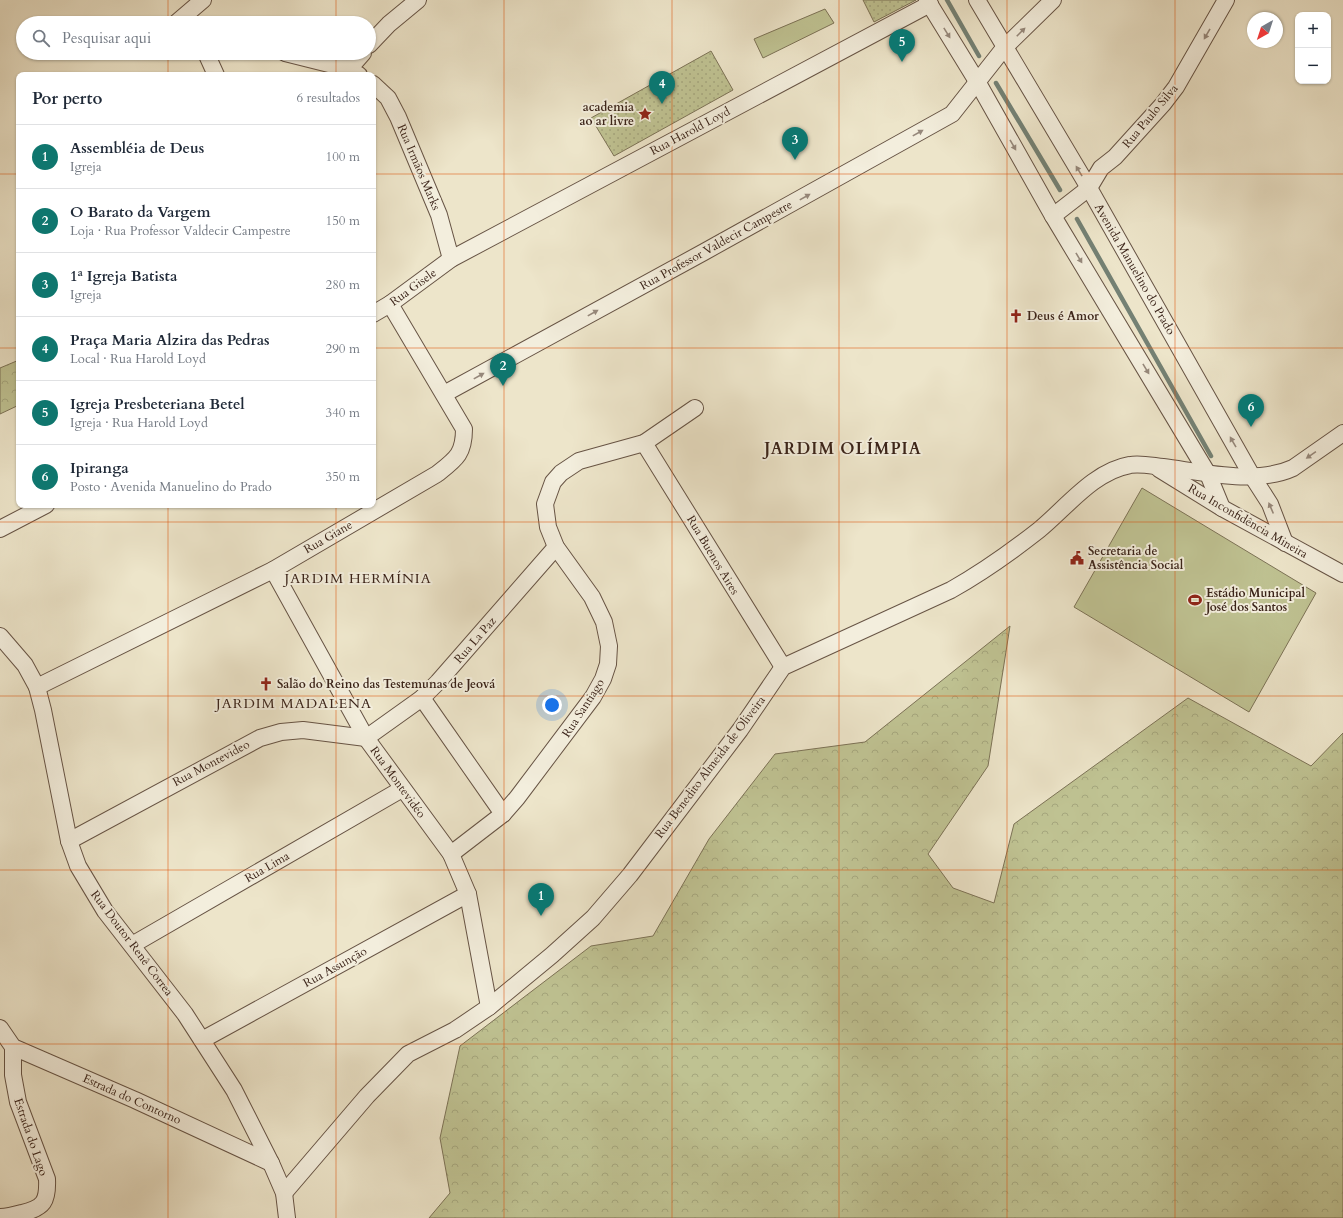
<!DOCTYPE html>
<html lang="pt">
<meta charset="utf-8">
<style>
:root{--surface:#fff;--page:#f6f6f7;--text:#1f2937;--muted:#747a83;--line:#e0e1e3;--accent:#0f766e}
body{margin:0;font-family:Cardo,serif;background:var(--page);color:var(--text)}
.controls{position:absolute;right:12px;top:12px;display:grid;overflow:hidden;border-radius:8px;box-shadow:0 1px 3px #0004}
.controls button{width:36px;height:36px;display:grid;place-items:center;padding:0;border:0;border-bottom:1px solid var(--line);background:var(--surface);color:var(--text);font:20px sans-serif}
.compass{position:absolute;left:1247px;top:12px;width:36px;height:36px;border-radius:50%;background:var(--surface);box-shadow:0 1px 3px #0004;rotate:219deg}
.you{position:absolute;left:552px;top:705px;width:14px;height:14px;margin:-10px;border:3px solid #fff;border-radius:50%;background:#1a73e8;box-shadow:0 0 0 6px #1a73e833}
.badge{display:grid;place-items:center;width:26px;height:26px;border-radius:50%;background:var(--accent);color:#fff;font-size:13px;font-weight:700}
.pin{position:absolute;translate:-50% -33px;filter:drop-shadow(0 1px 2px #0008)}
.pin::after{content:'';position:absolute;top:21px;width:14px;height:12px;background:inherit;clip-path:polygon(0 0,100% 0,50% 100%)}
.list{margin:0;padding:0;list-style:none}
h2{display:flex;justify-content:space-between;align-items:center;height:52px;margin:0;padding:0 16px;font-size:17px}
h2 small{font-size:13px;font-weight:400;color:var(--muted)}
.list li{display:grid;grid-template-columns:26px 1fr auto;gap:12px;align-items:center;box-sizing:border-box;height:64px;padding:0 16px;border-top:1px solid var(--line)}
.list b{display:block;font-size:15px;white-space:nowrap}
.list p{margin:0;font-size:13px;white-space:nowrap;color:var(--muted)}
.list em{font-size:13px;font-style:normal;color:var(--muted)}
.icon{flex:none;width:22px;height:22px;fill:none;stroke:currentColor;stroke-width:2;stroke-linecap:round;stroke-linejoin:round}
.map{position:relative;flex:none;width:1343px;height:1218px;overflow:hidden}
.search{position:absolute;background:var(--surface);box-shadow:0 1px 3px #0004;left:16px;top:16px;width:360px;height:44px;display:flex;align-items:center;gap:10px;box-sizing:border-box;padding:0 14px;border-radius:22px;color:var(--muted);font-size:15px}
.panel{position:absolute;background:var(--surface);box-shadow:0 1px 3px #0004;left:16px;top:72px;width:360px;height:436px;border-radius:8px}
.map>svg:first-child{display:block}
.grass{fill:#bfc292;stroke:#7c7256}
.forest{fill:url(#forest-crowns);stroke:#7c7256}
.park{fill:url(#park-dots);stroke:#7c7256}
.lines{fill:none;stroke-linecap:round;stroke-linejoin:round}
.stream{stroke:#748174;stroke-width:4.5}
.minor-casing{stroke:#675445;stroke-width:18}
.minor{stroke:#f3eedd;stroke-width:16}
.oneway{fill:#96887b}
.grid{fill:none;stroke:#df560d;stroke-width:1;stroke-opacity:0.55}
.labels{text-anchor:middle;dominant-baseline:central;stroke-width:4;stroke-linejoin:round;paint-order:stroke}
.poi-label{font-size:12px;font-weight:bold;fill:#3a2319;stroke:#f3eedd;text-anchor:start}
.street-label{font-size:12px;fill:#3a2319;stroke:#f3eedd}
.quarter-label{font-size:14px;letter-spacing:1px;fill:#3a2319;stroke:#f3eedd}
.district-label{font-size:16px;font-weight:bold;letter-spacing:1px;fill:#3a2319;stroke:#f3eedd}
</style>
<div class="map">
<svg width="1343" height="1218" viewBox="0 0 1343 1218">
<defs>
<pattern id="forest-crowns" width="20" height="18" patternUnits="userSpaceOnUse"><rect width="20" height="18" fill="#bfc292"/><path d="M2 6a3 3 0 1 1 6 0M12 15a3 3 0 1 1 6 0" fill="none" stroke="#a5a67d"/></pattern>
<pattern id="park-dots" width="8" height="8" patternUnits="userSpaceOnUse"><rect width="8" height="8" fill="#bfc292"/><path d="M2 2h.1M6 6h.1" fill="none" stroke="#a5a67d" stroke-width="1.8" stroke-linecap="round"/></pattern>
</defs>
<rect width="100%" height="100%" fill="#ede5ca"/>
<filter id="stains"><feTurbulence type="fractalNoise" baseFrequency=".005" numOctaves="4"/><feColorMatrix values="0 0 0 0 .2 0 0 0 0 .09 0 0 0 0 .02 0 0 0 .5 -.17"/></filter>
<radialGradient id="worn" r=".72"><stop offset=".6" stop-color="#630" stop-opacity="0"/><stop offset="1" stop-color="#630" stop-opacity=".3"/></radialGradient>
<g class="grass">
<path d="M825,9l9,14 -71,35 -9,-19z"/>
<path d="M1142,488l174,105 -67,119 -175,-105z"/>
</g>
<g class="forest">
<path d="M19,360v45l-19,9v-46z"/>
<path d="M1010,626l-22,140 -60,88 25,34 41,15 20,-79 174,-126 123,68 32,-33v485h-914l21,-25 -10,-55 20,-92 131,-100 62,-10 56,-97 66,-85 90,-12z"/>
</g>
<g class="park">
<path d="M863,0h53l-42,22z"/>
<path d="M711,51l22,39 -119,66 -23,-38z"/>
</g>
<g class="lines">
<g class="stream">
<path d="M947,0l32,56"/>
<path d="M996,83l64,107"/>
<path d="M1077,219l134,237"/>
</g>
<g class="minor-casing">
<g id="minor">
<path d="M927,0l51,83 75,133 155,258 14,34"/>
<path d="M977,0l112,188 163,288 18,28 15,39"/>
<path d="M176,23l27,-23"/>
<path d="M369,45l20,-21 29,-24"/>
<path d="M206,53l10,22"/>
<path d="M285,53l64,16 10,6"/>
<path d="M349,69l14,-16"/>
<path d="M373,84l15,14 10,19 41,98 12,44"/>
<path d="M1053,216l36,-28 12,-20 14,-11 48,-53 13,-17 50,-87"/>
<path d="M373,314l17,-10 61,-45 479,-255"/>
<path d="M444,394l260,-142 248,-138 52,-66 49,-48"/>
<path d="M644,443l139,224"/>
<path d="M1159,469l63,39 121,66"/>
<path d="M0,529l46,-24"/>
<path d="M273,570l93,168 85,116 17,40 21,113"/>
<path d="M0,636l25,29 12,22 6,23 26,131 9,25 27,45 80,103 49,76 37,73 13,30 3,25"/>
<path d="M37,687l236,-117 164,-96c19,-15 27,-20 27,-45l-74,-125"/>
<path d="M422,698l81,116"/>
<path d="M366,738l56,-40 16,-16 118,-135"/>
<path d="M69,841l191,-103 21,-6 22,-2 63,8"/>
<path d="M451,854l52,-40 14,-16 76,-101 10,-18 5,-15 1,-18 -5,-24 -12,-25 -36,-50 -8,-20 -3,-23 8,-22 8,-9 18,-12 65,-18 51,-35"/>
<path d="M132,945l270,-156"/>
<path d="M0,1028l13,19 122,53 136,63"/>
<path d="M202,1040l266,-146"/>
<path d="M284,1193l83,-97 41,-42 47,-24 34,-23 63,-52 41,-37 37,-43 110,-145 43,-63 168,-77c32,-18 60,-38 88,-60 27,-22 55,-59 91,-65 10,-2 23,1 33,2 39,5 93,18 130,1l50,-35"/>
<path d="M0,1217c8,0 15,-2 22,-4 22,-5 26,-12 25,-34l-29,-77 -5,-27v-28"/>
</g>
</g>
<use href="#minor" class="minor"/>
</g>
<defs><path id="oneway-solid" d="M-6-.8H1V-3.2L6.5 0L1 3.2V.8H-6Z"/></defs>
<g class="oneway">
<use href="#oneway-solid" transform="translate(1021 32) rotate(-45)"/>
<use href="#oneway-solid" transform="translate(947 33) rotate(58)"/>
<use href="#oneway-solid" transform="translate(1207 34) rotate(120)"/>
<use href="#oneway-solid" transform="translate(918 133) rotate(-29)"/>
<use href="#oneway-solid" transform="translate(1013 145) rotate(60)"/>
<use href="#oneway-solid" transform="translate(1079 171) rotate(-121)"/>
<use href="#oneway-solid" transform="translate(805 197) rotate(-29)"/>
<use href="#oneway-solid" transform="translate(1079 258) rotate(59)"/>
<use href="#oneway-solid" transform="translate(593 313) rotate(-29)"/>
<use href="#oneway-solid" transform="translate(1146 369) rotate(59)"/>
<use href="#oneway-solid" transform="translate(479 376) rotate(-29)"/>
<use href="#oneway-solid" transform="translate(1233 442) rotate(-120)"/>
<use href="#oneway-solid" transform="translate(1311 455) rotate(145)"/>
<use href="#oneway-solid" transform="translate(1271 508) rotate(-113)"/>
</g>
<path class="grid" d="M168,0v23M336,0v23M504,0v1218M672,0v1218M839,0v1218M1007,0v1218M1175,0v1218M168,53v22M336,53v22M0,174h19M373,174h970M0,348h19M373,348h970M168,505v713M336,505v713M0,522h1343M0,696h1343M0,870h1343M0,1044h1343"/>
<defs>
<g id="sight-bare" transform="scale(1.08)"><path d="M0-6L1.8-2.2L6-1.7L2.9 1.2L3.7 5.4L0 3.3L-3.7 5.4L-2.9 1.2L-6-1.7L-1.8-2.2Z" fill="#8f2418" stroke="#f3eedd" stroke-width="2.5" paint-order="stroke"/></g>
<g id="church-bare" transform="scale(1.08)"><path d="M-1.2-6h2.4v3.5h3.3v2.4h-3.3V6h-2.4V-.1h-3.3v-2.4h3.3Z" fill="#8f2418" stroke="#f3eedd" stroke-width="2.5" paint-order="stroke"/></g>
<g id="civic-bare" transform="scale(1.08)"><path d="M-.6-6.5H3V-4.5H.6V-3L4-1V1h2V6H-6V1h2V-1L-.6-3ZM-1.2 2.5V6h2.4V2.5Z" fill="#8f2418" stroke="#f3eedd" stroke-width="2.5" paint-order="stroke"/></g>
<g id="stadium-bare" transform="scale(1.08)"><path d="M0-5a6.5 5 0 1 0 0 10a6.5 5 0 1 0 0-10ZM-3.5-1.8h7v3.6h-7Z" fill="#8f2418" stroke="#f3eedd" stroke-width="2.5" paint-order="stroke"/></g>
</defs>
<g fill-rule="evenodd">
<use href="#sight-bare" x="645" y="114"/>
<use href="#church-bare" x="1016" y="316"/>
<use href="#civic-bare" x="1077" y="558"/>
<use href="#stadium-bare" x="1195" y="600"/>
<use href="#church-bare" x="266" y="684"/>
</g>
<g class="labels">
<g class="poi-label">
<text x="634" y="107" text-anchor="end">academia<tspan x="634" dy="14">ao ar livre</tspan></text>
<text x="1027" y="316">Deus é Amor</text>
<text x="1088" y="551">Secretaria de<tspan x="1088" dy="14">Assistência Social</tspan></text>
<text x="1206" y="593">Estádio Municipal<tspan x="1206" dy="14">José dos Santos</tspan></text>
<text x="277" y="684">Salão do Reino das Testemunas de Jeová</text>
</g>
<g class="street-label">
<text transform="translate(1150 116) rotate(-50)">Rua Paulo Silva</text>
<text transform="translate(690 131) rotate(-28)">Rua Harold Loyd</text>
<text transform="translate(419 167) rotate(67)">Rua Irmãos Marks</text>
<text transform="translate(716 245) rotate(-29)">Rua Professor Valdecir Campestre</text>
<text transform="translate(1135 269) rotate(60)">Avenida Manuelino do Prado</text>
<text transform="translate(413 287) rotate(-36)">Rua Gisele</text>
<text transform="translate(1248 521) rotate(30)">Rua Inconfidência Mineira</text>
<text transform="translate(328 537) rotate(-30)">Rua Giane</text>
<text transform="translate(713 555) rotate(59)">Rua Buenos Aires</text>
<text transform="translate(475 640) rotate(-49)">Rua La Paz</text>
<text transform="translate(583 708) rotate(-57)">Rua Santiago</text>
<text transform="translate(211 763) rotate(-28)">Rua Montevideo</text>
<text transform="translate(710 767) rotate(-53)">Rua Benedito Almeida de Oliveira</text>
<text transform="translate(398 782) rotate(54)">Rua Montevidéo</text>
<text transform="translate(267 867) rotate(-30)">Rua Lima</text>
<text transform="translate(132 943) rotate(53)">Rua Doutor Renê Correa</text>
<text transform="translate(335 967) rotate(-29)">Rua Assunção</text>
<text transform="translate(132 1099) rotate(24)">Estrada do Contorno</text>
<text transform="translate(31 1137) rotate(71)">Estrada do Lago</text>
</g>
<g class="quarter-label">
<text x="358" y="578">JARDIM HERMÍNIA</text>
<text x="294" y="703">JARDIM MADALENA</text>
</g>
<g class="district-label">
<text x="843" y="449">JARDIM OLÍMPIA</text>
</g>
</g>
<rect width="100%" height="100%" filter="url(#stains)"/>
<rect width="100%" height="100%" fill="url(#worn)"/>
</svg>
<div class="controls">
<button>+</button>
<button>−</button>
</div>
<svg class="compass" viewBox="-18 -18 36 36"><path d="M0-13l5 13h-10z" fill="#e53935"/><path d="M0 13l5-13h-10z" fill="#747a83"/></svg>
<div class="you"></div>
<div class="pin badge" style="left:541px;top:916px">1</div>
<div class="pin badge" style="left:503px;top:386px">2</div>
<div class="pin badge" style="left:795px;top:160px">3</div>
<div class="pin badge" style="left:662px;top:104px">4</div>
<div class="pin badge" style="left:902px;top:62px">5</div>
<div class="pin badge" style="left:1251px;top:427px">6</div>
<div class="search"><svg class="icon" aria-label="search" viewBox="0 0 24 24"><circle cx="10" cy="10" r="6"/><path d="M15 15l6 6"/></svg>Pesquisar aqui</div>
<section class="panel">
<h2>Por perto<small>6 resultados</small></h2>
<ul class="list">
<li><span class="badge">1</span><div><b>Assembléia de Deus</b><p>Igreja</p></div><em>100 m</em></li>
<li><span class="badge">2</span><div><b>O Barato da Vargem</b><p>Loja · Rua Professor Valdecir Campestre</p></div><em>150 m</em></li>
<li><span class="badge">3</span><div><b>1ª Igreja Batista</b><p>Igreja</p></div><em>280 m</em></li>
<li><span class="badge">4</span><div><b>Praça Maria Alzira das Pedras</b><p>Local · Rua Harold Loyd</p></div><em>290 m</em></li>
<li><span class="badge">5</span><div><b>Igreja Presbeteriana Betel</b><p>Igreja · Rua Harold Loyd</p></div><em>340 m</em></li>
<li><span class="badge">6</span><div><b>Ipiranga</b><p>Posto · Avenida Manuelino do Prado</p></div><em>350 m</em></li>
</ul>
</section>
</div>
